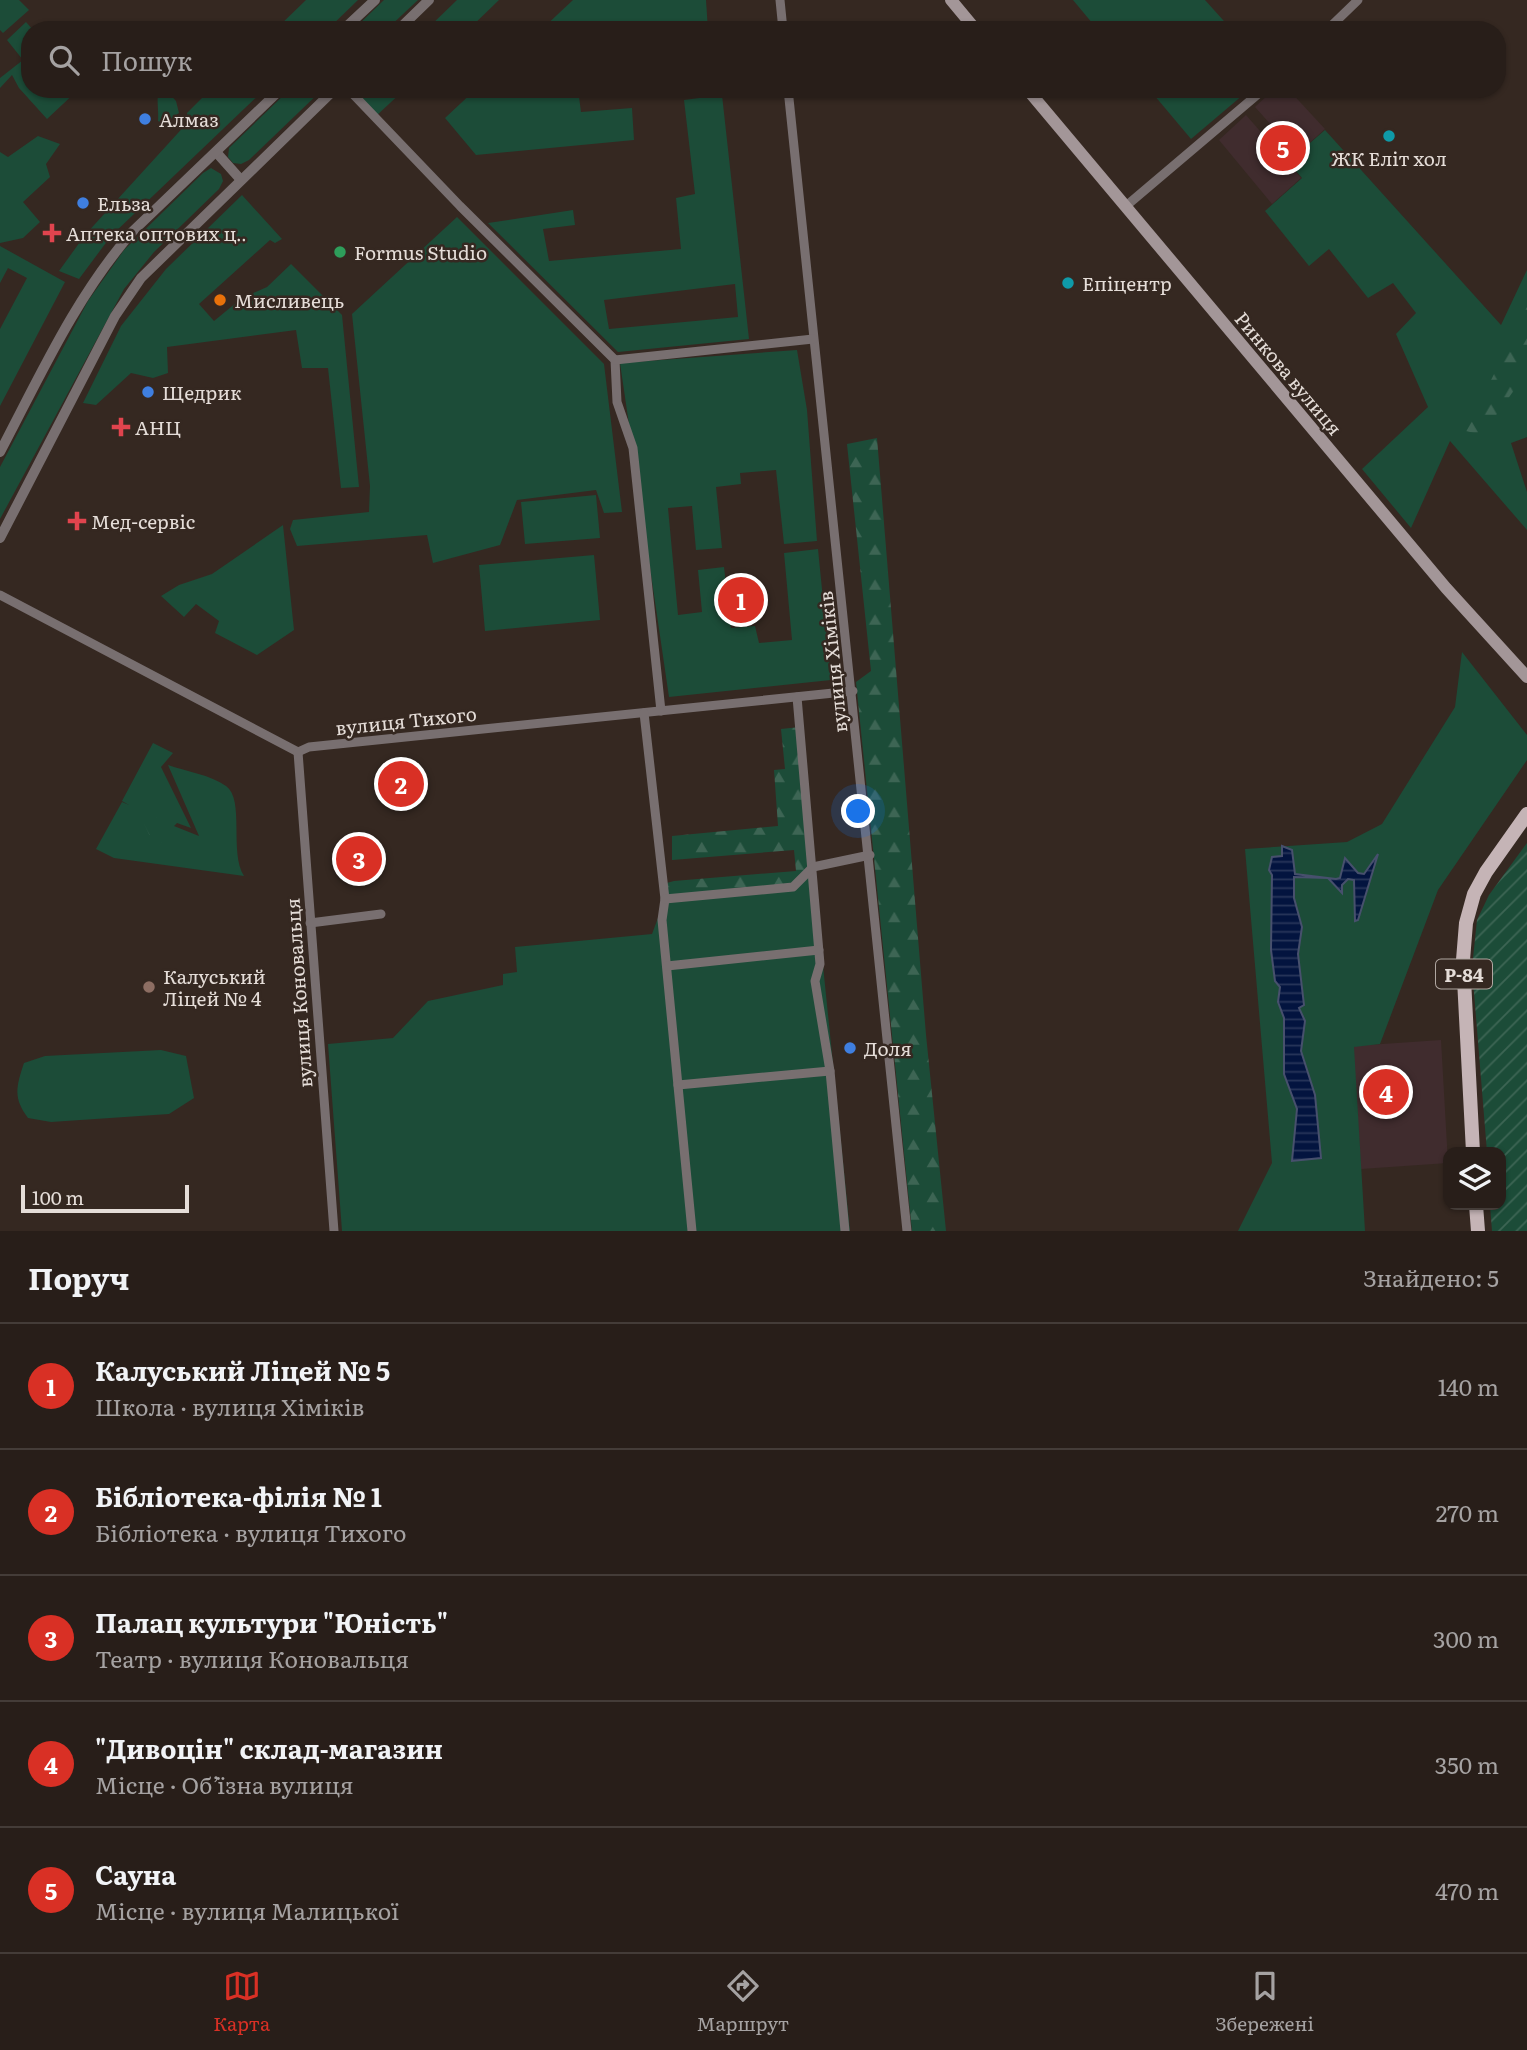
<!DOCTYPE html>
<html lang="uk">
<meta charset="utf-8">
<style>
:root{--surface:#281e19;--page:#302722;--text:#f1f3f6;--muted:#a5a2a2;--line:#443c38;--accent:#d93025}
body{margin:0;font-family:Literata,serif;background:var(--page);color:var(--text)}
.controls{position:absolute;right:21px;bottom:21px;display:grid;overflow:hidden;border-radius:14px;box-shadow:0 2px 5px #0004}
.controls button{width:63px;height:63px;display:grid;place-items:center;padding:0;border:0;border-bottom:2px solid var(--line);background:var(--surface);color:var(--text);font:35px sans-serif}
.scale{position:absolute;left:21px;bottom:18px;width:168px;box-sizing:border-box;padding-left:7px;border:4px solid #e5ddd8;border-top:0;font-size:19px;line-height:24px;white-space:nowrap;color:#e5ddd8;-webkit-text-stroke:5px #352821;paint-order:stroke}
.you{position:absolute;left:859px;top:812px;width:24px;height:24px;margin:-18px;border:5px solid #fff;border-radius:50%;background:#1a73e8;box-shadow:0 0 0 10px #1a73e833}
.badge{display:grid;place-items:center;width:46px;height:46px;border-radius:50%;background:var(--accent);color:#fff;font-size:23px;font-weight:700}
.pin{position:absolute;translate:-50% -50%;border:4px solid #fff;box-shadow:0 2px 7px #0006}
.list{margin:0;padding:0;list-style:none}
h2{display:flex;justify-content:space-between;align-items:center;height:91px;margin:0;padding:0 28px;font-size:30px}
h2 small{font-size:23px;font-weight:400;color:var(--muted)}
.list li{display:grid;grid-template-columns:46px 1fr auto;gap:21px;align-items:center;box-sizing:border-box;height:126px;padding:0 28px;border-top:2px solid var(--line)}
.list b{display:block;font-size:26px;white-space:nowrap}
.list p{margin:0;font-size:23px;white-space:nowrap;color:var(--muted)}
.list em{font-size:23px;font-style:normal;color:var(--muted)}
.icon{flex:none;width:38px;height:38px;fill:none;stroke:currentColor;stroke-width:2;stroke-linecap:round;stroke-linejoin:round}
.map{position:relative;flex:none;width:1527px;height:1231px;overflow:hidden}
.search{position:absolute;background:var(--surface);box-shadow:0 2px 5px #0004;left:21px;right:21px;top:21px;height:77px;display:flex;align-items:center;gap:18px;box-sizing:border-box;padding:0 24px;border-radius:28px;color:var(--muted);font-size:26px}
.sheet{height:721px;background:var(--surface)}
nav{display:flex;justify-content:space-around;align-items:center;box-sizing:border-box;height:98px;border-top:2px solid var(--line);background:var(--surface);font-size:19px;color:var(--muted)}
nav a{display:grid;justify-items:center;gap:4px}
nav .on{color:var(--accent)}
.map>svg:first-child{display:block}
.commercial{fill:#402c2e}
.green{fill:#1c4c38;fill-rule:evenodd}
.forest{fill:url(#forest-firs)}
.garden{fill:url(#garden-furrows)}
.water{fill:url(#water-rules);stroke:#47506d;stroke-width:2}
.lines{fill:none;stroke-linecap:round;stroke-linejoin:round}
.minor{stroke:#786f70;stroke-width:9}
.tertiary{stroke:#786f70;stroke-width:10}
.secondary{stroke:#a39698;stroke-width:12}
.primary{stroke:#c5b4b6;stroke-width:14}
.shop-dot{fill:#3f7fe0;stroke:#352821;stroke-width:2.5}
.culture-dot{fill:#0f9aa8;stroke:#352821;stroke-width:2.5}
.health-dot{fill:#e0444e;stroke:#352821;stroke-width:2.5}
.leisure-dot{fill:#2e9e5b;stroke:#352821;stroke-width:2.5}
.food-dot{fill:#e8710a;stroke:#352821;stroke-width:2.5}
.education-dot{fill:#8d6e63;stroke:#352821;stroke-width:2.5}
.labels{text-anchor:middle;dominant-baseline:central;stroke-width:5;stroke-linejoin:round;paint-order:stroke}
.shield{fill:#352821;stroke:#b0a7a1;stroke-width:2}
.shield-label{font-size:18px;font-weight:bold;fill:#e5ddd8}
.poi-label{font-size:19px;fill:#e5ddd8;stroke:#352821;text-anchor:start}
.street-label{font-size:19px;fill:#e5ddd8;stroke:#352821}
</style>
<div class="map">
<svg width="1527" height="1231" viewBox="0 0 1527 1231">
<defs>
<pattern id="forest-firs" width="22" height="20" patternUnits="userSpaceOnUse" patternTransform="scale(1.75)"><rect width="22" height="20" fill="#1c4c38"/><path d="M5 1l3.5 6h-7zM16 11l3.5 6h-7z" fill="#3d6554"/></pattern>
<pattern id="garden-furrows" width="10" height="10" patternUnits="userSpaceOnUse" patternTransform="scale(1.75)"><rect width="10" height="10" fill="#1c4c38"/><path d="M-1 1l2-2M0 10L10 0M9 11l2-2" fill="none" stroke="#3d6554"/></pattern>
<pattern id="water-rules" width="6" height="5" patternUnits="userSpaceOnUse" patternTransform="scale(1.75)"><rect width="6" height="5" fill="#03143f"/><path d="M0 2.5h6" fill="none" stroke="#28365a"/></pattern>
</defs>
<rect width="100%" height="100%" fill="#352821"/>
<g class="commercial">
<path d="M1274,89h14l37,40 -28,25 -42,-47z"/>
<path d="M1246,115l55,63 -29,26 -53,-64z"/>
<path d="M1441,1040l7,123 -87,6 -8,-123z"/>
</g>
<g class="green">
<path d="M0,0h19l10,10 -26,23 -3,-3z"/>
<path d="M306,0h52l-31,30h-52z"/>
<path d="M384,0h34l-32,30h-33z"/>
<path d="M457,0h42l-31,30h-42z"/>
<path d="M573,0h133l2,30h-167z"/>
<path d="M1073,0h132l27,30h-134z"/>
<path d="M26,22l7,8h-3v59h49l-32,30 -28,-31 -7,-13 -12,13v-10l23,-18 -16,-20z"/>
<path d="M165,89l11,12 3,12 -15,11 -6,-3c1,-11 -2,-22 1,-31z"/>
<path d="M211,89h54l-154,147 -32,43 -20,-8 26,-36 103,-113 -1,-9z"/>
<path d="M290,89h33l-74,71 -8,4 -8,-1 -5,-6 1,-9z"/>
<path d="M363,89h42l-30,28 -19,-20z"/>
<path d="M476,89h102l3,23 51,-4 2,32 -158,15 -31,-37z"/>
<path d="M1149,89h101l-59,50z"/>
<path d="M722,95l27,244 -131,13 -130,-129 85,-13 2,15 -32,4 6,32 132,-12 -5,-51 19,-4 -11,-94zM735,284l3,33 -129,12 -5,-29z"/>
<path d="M1325,130l176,195 26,-55v167l-16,6 16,49v38l-77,-89 -39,87 -49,-59 66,-62 -32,-73 20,-21 -23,-30 -25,15 -39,-49 -20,17 -44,-55 37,-33 -14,-16z"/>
<path d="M38,136l22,8 -14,20 4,13 -27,25 17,20 -17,16 -23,5v-91l8,5z"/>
<path d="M211,168l10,6 2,7 -4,8 -65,63 -30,37 -124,230v-52l88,-166 36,-51 79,-77z"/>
<path d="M242,195l40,44 -7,4 -5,-3 -71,64 15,17 28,-23 25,-11 24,-23 51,51 17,172 -18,1 -13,-120h-26l-6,-38 -129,17 1,26 -15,5 -22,-5 -35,32 -13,-2 38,-77 45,-57z"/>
<path d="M457,217l147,147 18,148 -18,1 -8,-23 -79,10 -17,45 -67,18 -6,-28 -130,11 -7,-17 3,-9 76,-8 1,-26 -18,-172z"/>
<path d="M0,246l65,36 -65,124v-77l27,-51 -19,-10 -8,15z"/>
<path d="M797,350l10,60 10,131 -33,3 -8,-74 -36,3 1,11 -25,3 6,61 -26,2 -4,-44 -24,2 10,107 24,-3 -4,-42 26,-3 7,61 24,-2 4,17 33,-3 -8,-87 34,-4 13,131 -162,17 -49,-334z"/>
<path d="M596,495l4,43 -75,6 -4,-42z"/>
<path d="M283,525l11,105 -37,25 -42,-22 4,-12 -23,-17 -12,13 -23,-21 18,-11 33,-11z"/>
<path d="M594,555l6,65 -115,11 -6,-66z"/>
<path d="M1462,652l65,83v25l-89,130 -58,154 -26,3 11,184h-127l34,-68 -27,-314 102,-7 35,-18 73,-117z"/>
<path d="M153,743l20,10 -12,14 30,61 -14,-5 -3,3 25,10 -31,-71c17,6 43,10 58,21 19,13 3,67 18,90l-130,-18 -18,-9 26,-47 7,3 -7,-4z"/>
<path d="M813,867l37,364h-508l-14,-187 65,-6 35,-37 75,-16v-11l14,-2 -2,-25 137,-13 13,-35 128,-12z"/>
<path d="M161,1050l25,6 8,42 -25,16 -118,8 -23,-4c-15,-20 -12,-31 -4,-55l21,-7z"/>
</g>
<g class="forest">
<path d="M1527,307v65l-45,63 -16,-4z"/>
<path d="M877,438l49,597 20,196h-34l-56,-549 15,-11 -24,-227z"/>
<path d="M800,727l13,140 -20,20 -128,12 -2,-15 11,-3 122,-10 -2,-21 -122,10v-24l106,-10 -4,-56 11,-1 -4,-40z"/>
<path d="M137,809l36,16 -17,26 -7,-5v-12z"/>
</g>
<path class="garden" d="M1527,843v388h-35l-2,-26h11v-53h-14l-15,-184 5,-48 12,-25z"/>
<path class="water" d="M1282,846l10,4 3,24 41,5 4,-1 5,-20 13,15 6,1 14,-20 -20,66 -3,1 -1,-41 -6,-1 -6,6v8l-14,-15 -34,-1v21l8,29 -4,27 6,51 -5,3 6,13 -4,30 14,44 6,63 -29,3 5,-52 -13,-35v-56l-6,-16 2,-15 -5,-6 -4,-31 1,-75 -3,-5 3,-13 10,-1z"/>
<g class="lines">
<g class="minor">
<path d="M780,0l3,30"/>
<path d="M1327,30l31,-30"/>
<path d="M348,89l112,117 155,154 2,42 16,46 28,263"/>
<path d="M788,89l119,1142"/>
<path d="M1126,206l138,-117"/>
<path d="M615,360l198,-21"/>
<path d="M0,595l298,157 11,-5 544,-56"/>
<path d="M797,697l23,267 -5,17 15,90 15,160"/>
<path d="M644,713l21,186 -3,21 30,311"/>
<path d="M298,752l36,479"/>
<path d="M665,899l128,-12 20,-20 57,-12"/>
<path d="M310,923l71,-9"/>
<path d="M667,966l152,-16"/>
<path d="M678,1085l152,-14"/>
</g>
<g class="tertiary">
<path d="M343,30l32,-30"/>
<path d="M398,30l31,-30"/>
<path d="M216,152l25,28"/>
<path d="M0,452c40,-76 76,-156 133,-221l148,-142"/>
<path d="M0,538l115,-222 26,-38 194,-189"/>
</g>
<g class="secondary">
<path d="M951,0l25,30"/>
<path d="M1027,89l419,499 81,89"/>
</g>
<g class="primary">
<path d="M1473,1152l-10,-192 3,-37 8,-29 12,-22 41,-58"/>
<path d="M1476,1205l2,26"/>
</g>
</g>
<g class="shop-dot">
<circle cx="145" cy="119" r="7"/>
<circle cx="83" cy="203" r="7"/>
<circle cx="148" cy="392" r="7"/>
<circle cx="850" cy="1048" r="7"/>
</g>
<g class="culture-dot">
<circle cx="1389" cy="136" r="7"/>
<circle cx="1068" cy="283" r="7"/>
</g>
<g class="health-dot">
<path d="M48.5 222.5h7v7h7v7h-7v7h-7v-7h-7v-7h7z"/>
<path d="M117.5 416.5h7v7h7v7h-7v7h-7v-7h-7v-7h7z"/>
<path d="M73.5 510.5h7v7h7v7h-7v7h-7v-7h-7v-7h7z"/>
</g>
<circle class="leisure-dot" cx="340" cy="252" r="7"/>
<circle class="food-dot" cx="220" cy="300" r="7"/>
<circle class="education-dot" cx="149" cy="987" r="7"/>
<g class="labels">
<rect class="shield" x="1436" y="959.5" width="56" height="29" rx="5"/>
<g class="shield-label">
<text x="1464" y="974">Р-84</text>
</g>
<g class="poi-label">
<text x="159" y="119">Алмаз</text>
<text x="1389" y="158" text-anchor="middle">ЖК Еліт хол</text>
<text x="97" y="203">Ельза</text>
<text x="66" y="233">Аптека оптових ц‥</text>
<text x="354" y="252">Formus Studio</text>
<text x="1082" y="283">Епіцентр</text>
<text x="234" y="300">Мисливець</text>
<text x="162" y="392">Щедрик</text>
<text x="135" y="427">АНЦ</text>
<text x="91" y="521">Мед-сервіс</text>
<text x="163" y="976">Калуський<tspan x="163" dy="22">Ліцей № 4</tspan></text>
<text x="864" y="1048">Доля</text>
</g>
<g class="street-label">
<text transform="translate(1289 373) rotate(50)">Ринкова вулиця</text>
<text transform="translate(832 662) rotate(-96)">вулиця Хіміків</text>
<text transform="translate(406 720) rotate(-6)">вулиця Тихого</text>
<text transform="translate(298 993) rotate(-94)">вулиця Коновальця</text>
</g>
</g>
</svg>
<div class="controls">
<button><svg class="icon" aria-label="layers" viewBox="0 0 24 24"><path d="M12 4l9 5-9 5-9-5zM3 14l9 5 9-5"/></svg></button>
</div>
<div class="scale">100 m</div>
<div class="you"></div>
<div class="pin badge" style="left:741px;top:600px">1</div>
<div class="pin badge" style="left:401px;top:784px">2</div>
<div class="pin badge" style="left:359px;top:859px">3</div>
<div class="pin badge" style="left:1386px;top:1092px">4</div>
<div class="pin badge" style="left:1283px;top:148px">5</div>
<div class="search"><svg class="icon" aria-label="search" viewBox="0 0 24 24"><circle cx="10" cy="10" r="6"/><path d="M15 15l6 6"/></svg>Пошук</div>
</div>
<section class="sheet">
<h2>Поруч<small>Знайдено: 5</small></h2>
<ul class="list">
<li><span class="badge">1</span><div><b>Калуський Ліцей № 5</b><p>Школа · вулиця Хіміків</p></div><em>140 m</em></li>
<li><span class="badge">2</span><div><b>Бібліотека-філія № 1</b><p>Бібліотека · вулиця Тихого</p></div><em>270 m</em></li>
<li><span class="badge">3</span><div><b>Палац культури &quot;Юність&quot;</b><p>Театр · вулиця Коновальця</p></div><em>300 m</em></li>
<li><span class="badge">4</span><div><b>&quot;Дивоцін&quot; склад-магазин</b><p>Місце · Обʼїзна вулиця</p></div><em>350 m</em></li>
<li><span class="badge">5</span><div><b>Сауна</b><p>Місце · вулиця Малицької</p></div><em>470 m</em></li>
</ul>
</section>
<nav>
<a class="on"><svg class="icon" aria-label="map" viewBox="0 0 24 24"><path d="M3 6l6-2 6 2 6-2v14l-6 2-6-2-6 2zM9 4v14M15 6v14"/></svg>Карта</a>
<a><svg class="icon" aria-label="directions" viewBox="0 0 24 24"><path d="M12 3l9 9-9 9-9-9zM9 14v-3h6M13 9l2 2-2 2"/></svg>Маршрут</a>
<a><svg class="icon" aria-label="saved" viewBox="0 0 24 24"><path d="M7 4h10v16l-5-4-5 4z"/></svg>Збережені</a>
</nav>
